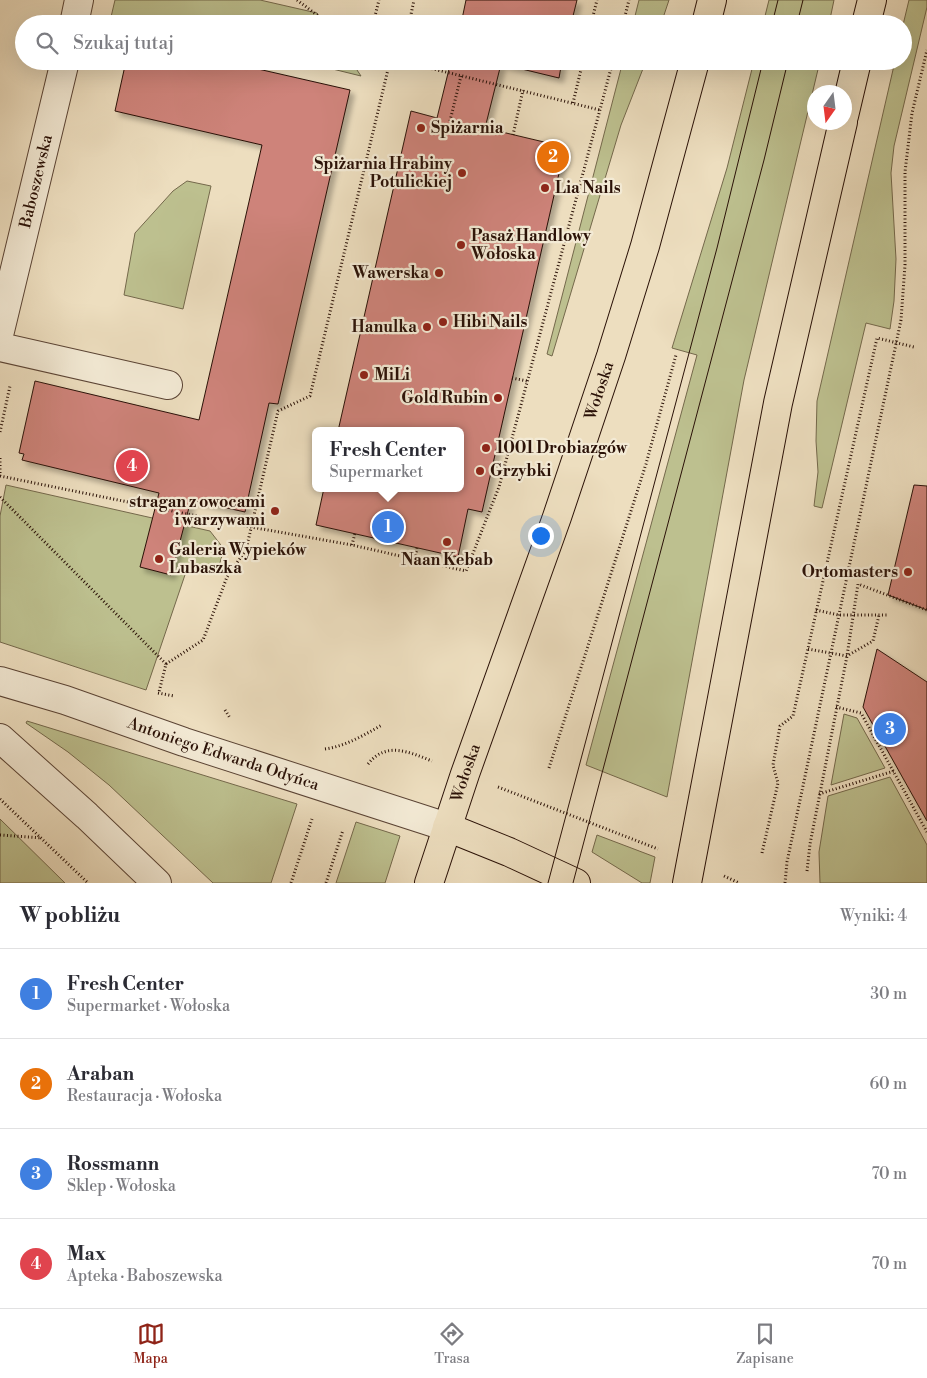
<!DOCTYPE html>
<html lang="pl">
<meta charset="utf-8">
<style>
:root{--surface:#fff;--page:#f2f2f3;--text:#2b2b33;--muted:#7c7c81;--line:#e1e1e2;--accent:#8f2418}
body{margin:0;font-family:"Libre Bodoni",serif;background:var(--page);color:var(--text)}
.compass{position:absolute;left:807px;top:85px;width:45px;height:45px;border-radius:50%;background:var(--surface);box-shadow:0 5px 20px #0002;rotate:194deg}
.you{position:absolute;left:540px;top:535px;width:18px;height:18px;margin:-12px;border:4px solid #fff;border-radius:50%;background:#1a73e8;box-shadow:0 0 0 8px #1a73e833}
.badge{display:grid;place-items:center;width:32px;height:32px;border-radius:50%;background:var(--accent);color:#fff;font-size:16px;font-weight:700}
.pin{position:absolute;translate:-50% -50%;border:2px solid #fff;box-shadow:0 1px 5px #0006}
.popup{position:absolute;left:312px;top:427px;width:152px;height:65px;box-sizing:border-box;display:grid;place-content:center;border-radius:8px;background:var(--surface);filter:drop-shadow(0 1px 4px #0005);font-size:16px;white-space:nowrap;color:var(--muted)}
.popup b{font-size:19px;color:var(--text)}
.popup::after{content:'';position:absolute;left:50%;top:100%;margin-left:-10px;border:10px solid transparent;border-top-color:var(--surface)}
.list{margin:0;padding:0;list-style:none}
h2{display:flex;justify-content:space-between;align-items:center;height:65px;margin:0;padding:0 20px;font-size:21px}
h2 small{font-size:16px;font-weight:400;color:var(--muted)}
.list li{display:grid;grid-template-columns:32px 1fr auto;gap:15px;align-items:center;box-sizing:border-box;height:90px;padding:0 20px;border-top:1px solid var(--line)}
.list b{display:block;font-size:19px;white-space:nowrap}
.list p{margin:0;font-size:16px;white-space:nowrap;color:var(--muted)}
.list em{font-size:16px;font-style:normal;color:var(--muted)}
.icon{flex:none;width:28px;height:28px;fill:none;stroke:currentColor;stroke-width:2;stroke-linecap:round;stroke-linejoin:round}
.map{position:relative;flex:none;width:927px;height:883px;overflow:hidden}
.search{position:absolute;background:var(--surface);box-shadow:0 5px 20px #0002;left:15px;right:15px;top:15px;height:55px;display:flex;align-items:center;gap:12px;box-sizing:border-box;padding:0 18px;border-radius:28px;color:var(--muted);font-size:19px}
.sheet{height:425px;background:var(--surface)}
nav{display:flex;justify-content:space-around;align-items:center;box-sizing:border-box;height:70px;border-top:1px solid var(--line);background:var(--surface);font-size:14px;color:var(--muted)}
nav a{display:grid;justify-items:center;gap:2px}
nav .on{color:var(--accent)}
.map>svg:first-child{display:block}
.green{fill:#bdc08f;stroke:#74684b}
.building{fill:#ce837a;stroke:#2a1107;filter:url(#shadow)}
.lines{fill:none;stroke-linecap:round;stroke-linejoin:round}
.minor-casing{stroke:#5b4435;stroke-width:30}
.major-casing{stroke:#2a1107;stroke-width:30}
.path{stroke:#2a1107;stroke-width:3;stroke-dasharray:1 2.5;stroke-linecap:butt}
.minor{stroke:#f3ead5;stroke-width:28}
.major{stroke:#eddebf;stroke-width:28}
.tram{stroke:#2a1107;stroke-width:1}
.poi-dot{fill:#8f2418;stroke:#f3ead5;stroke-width:2}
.labels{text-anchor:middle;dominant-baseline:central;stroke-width:4.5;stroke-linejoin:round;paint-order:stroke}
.poi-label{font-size:16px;font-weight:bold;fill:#2a1107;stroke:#f3ead5;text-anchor:start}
.street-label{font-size:16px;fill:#2a1107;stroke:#f3ead5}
</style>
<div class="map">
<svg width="927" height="883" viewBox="0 0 927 883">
<defs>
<filter id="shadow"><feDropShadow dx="4.5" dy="4.5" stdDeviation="2.5" flood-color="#0004"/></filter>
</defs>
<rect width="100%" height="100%" fill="#eddebf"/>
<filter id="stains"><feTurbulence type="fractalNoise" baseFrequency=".004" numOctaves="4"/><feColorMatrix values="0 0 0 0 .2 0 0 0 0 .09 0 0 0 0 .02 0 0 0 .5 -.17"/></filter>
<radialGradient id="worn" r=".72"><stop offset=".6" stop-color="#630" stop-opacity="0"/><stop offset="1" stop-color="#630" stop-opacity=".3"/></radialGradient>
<g class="green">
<path d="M115,0h145l57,13 7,11h-183l-30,-7z"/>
<path d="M639,0h30l-8,24h-28z"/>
<path d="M769,0h65l-5,24h-66z"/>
<path d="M909,0h18v7l-33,139 -3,27 5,86 -2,42 -4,28 -24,-6 -44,185 -8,-2 4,-34 -2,-31 1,-40 78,-340h8v-36z"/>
<path d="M300,61h51l10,15z"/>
<path d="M623,61h23l-25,64 -69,231 -5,-2z"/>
<path d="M754,61h66l-76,319 -77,417 -81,-32 111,-410 -25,-7 55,-180z"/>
<path d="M187,181l24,5 -28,123 -59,-14 11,-62 38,-42z"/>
<path d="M6,485l204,46 14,18 -5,17 -5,-2 -2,6 -23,-7 -43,127 -146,-48v-126z"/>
<path d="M844,714l13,4 28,50 -54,17z"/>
<path d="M27,721l270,83 -26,79h-58l-104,-98 -41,-33 -42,-29z"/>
<path d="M890,777l37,68v38h-107l-1,-31 9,-56z"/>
<path d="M0,819l65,64h-65z"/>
<path d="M356,822l44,14 -15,47h-49z"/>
<path d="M597,835l58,22 -5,26h-8l-50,-31z"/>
</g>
<g class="building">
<path d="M466,0h111l-6,24h-110z"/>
<path d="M126,61h97l127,29 -72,314 -9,-1 -24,109 -54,-12 -20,75 -31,-8 19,-74 -137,-33 2,-6 -5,-1 16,-72 164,39 63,-275 -147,-34z"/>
<path d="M451,61h111l-3,17 -58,-14 -16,64 80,19 -83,365 -14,-3 -10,48 -142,-32 8,-37h136v-57h-122l73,-320 26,7z"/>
<path d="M914,485l13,1v124l-39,-15z"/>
<path d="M877,649l50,33v139l-64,-114z"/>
</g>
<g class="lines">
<g class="minor-casing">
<g id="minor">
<path d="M74,24l5,-24"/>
<path id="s1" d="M0,331l65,-270"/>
<path d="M0,347l168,38"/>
<path id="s2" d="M0,681l65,19 119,42 263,85"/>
<path d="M0,738l87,78 70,67"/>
</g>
</g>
<g class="major-casing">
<g id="major">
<path d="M706,24l6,-24"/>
<path d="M866,24l6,-24"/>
<path d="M844,116l13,-55"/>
<path d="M447,827l62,25 67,31"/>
<path id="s3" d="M429,883l36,-109 92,-257 54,-161 34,-110 50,-185"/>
<path d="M687,883l91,-480 65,-281"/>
</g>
</g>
<g class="path">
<path d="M297,0l32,24"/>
<path d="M373,24l6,-24"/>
<path d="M409,24l5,-24"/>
<path d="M591,24l6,-24"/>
<path d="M623,24l6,-24"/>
<path d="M401,61l199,49"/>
<path d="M573,103l10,-42"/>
<path d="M450,121l11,-45"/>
<path d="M513,135l10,-45"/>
<path d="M512,378l15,3"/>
<path d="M0,432l10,-46"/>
<path d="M0,458v18"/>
<path d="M0,476l251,51 101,18 114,26 33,-84 114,-426"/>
<path d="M0,497l166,167 -7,28"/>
<path d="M352,545l3,-12"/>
<path d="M415,559l2,-11"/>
<path d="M816,610l23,5h49"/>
<path d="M808,649l39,7 26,-15 6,-26"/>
<path d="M166,664l37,-24 24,-63 19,-27 32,-139 32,-15 80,-335"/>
<path d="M158,693l16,3"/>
<path d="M836,707l25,6 66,119"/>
<path d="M225,710l5,8"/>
<path d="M325,749c21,-3 39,-14 57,-24"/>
<path d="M368,764c18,-23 41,-12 64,-3"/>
<path d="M549,768l97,-304 30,-109"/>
<path d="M498,787l160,62"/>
<path d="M819,794l75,-23"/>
<path d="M0,799l88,84"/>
<path d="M0,835l42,3"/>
<path d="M762,853l16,-70 -5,-18 7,-39 13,-10 84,-378 37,9"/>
<path d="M807,871l3,-27 37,-188 11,-72 69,26"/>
<path d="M724,876l15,7"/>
<path d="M291,883l21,-64"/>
<path d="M326,883l17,-53"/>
<path d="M785,883l2,-21 114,-542 4,-55v-93l7,-59 15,-63"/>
</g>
<use href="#minor" class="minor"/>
<use href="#major" class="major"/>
<g class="tram">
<path d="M772,24l6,-24"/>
<path d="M797,24l6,-24"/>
<path d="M548,883l169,-635 46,-187"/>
<path d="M573,883l191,-723 24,-99"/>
</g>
</g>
<g class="poi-dot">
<circle cx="421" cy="128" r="5"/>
<circle cx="462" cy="173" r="5"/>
<circle cx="545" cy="188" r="5"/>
<circle cx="461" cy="245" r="5"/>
<circle cx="439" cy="273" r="5"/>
<circle cx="443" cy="322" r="5"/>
<circle cx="427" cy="327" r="5"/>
<circle cx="364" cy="375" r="5"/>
<circle cx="498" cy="398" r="5"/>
<circle cx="486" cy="448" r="5"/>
<circle cx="480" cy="471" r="5"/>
<circle cx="275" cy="511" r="5"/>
<circle cx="447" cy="542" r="5"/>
<circle cx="159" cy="559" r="5"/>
<circle cx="908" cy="572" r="5"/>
</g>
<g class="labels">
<g class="poi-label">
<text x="431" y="128">Spiżarnia</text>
<text x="452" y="164" text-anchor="end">Spiżarnia Hrabiny<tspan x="452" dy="18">Potulickiej</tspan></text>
<text x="555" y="188">Lia Nails</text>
<text x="471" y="236">Pasaż Handlowy<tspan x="471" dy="18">Wołoska</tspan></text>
<text x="429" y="273" text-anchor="end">Wawerska</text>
<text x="453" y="322">Hibi Nails</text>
<text x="417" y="327" text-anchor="end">Hanulka</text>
<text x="374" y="375">MiLi</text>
<text x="488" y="398" text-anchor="end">Gold Rubin</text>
<text x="496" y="448">1001 Drobiazgów</text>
<text x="490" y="471">Grzybki</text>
<text x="265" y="502" text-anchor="end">stragan z owocami<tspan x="265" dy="18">i warzywami</tspan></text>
<text x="169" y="550">Galeria Wypieków<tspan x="169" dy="18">Lubaszka</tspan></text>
<text x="447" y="560" text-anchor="middle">Naan Kebab</text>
<text x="898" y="572" text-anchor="end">Ortomasters</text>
</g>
<g class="street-label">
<text stroke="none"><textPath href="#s1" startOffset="154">Baboszewska</textPath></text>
<text stroke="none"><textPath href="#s3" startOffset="521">Wołoska</textPath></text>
<text stroke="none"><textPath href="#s2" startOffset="235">Antoniego Edwarda Odyńca</textPath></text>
<text stroke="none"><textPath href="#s3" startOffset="116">Wołoska</textPath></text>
</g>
</g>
<rect width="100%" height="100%" filter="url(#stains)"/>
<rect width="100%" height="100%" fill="url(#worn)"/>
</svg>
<svg class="compass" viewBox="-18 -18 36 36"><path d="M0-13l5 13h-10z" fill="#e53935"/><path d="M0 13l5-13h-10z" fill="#7c7c81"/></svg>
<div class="you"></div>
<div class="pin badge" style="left:388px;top:527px;background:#3f7fe0">1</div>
<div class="popup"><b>Fresh Center</b>Supermarket</div>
<div class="pin badge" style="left:553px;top:157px;background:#e8710a">2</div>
<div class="pin badge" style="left:890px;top:729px;background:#3f7fe0">3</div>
<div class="pin badge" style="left:132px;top:466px;background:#e0444e">4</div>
<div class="search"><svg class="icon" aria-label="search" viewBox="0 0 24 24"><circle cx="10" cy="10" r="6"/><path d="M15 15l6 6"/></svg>Szukaj tutaj</div>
</div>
<section class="sheet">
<h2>W pobliżu<small>Wyniki: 4</small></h2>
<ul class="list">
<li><span class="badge" style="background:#3f7fe0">1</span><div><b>Fresh Center</b><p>Supermarket · Wołoska</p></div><em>30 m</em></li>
<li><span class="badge" style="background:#e8710a">2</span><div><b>Araban</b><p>Restauracja · Wołoska</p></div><em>60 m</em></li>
<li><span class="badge" style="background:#3f7fe0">3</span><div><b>Rossmann</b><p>Sklep · Wołoska</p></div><em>70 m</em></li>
<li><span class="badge" style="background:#e0444e">4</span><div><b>Max</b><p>Apteka · Baboszewska</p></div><em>70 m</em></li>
</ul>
</section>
<nav>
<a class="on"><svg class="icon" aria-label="map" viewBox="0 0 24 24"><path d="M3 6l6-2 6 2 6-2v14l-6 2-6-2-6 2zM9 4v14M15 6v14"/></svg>Mapa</a>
<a><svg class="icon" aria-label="directions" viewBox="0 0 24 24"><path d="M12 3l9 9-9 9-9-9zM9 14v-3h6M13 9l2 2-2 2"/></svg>Trasa</a>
<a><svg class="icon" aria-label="saved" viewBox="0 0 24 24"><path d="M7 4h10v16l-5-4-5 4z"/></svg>Zapisane</a>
</nav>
